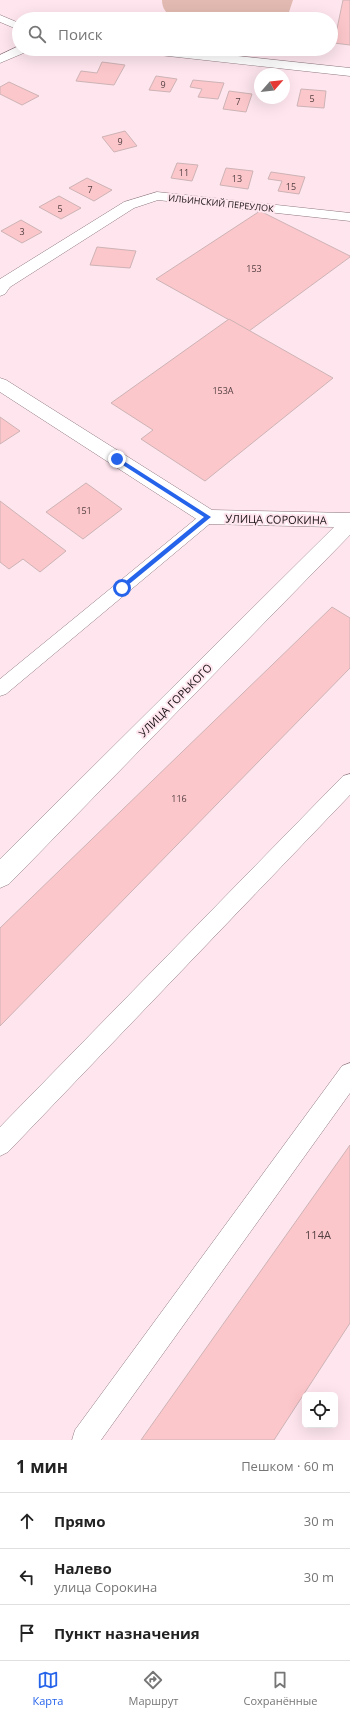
<!DOCTYPE html>
<html lang="ru">
<meta charset="utf-8">
<style>
:root{--surface:#fff;--page:#f6f6f6;--text:#222;--muted:#767676;--line:#e0e0e0;--accent:#2563eb}
body{margin:0;font-family:"Open Sans",sans-serif;background:var(--page);color:var(--text)}
.controls{position:absolute;right:12px;bottom:12px;display:grid;overflow:hidden;border-radius:6px;box-shadow:0 4px 16px #0002}
.controls button{width:36px;height:36px;display:grid;place-items:center;padding:0;border:0;border-bottom:1px solid var(--line);background:var(--surface);color:var(--text);font:20px sans-serif}
.compass{position:absolute;left:254px;top:68px;width:36px;height:36px;border-radius:50%;background:var(--surface);box-shadow:0 4px 16px #0002;rotate:62deg}
.stop{position:absolute;width:12px;height:12px;margin:-9px;border:3px solid #2563eb;border-radius:50%;background:#fff}
.stop.end{background:#2563eb;border-color:#fff;box-shadow:0 1px 4px #0008}
.list{margin:0;padding:0;list-style:none}
h2{display:flex;justify-content:space-between;align-items:center;height:52px;margin:0;padding:0 16px;font-size:17px}
h2 small{font-size:13px;font-weight:400;color:var(--muted)}
.list li{display:grid;grid-template-columns:26px 1fr auto;gap:12px;align-items:center;box-sizing:border-box;height:56px;padding:0 16px;border-top:1px solid var(--line)}
.list b{display:block;font-size:15px;white-space:nowrap}
.list p{margin:0;font-size:13px;white-space:nowrap;color:var(--muted)}
.list em{font-size:13px;font-style:normal;color:var(--muted)}
.icon{flex:none;width:22px;height:22px;fill:none;stroke:currentColor;stroke-width:2;stroke-linecap:round;stroke-linejoin:round}
.map{position:relative;flex:none;width:350px;height:1440px;overflow:hidden}
.search{position:absolute;background:var(--surface);box-shadow:0 4px 16px #0002;left:12px;right:12px;top:12px;height:44px;display:flex;align-items:center;gap:10px;box-sizing:border-box;padding:0 14px;border-radius:22px;color:var(--muted);font-size:15px}
.sheet{height:220px;background:var(--surface)}
nav{display:flex;justify-content:space-around;align-items:center;box-sizing:border-box;height:56px;border-top:1px solid var(--line);background:var(--surface);font-size:11px;color:var(--muted)}
nav a{display:grid;justify-items:center;gap:2px}
nav .on{color:var(--accent)}
.map>svg:first-child{display:block}
.green{fill:#e2bab1}
.building{fill:#fcc7cb;stroke:#cdb3b5}
.lines{fill:none;stroke-linecap:round;stroke-linejoin:round}
.lane-casing{stroke:#8e7880;stroke-width:1}
.street-casing{stroke:#8e7880;stroke-width:1}
.lane{fill:#fff;fill-rule:evenodd}
.street{fill:#fff;fill-rule:evenodd}
.route{fill:#2563eb}
.labels{text-anchor:middle;dominant-baseline:central;stroke-width:4;stroke-linejoin:round;paint-order:stroke}
.number-label{font-size:9px;fill:#523f42}
.far-street-label{font-size:9px;fill:#1a1215;stroke:#fee5ee}
.street-label{font-size:11px;fill:#1a1215;stroke:#fee5ee}
.near-number-label{font-size:11px;fill:#523f42}
</style>
<div class="map">
<svg width="350" height="1440" viewBox="0 0 350 1440">
<rect width="100%" height="100%" fill="#fee5ee"/>
<path class="green" d="M162,0h131l-4,12 -8,7h-107c-7,-5 -12,-10 -12,-19z"/>
<g class="building">
<path d="M343,0h7v45l-16,-2z"/>
<path d="M102,62l23,3 -11,20 -38,-4 5,-10 16,2z"/>
<path d="M156,76l21,3 -7,13 -21,-2z"/>
<path d="M193,80l31,3 -6,16 -20,-2 4,-8 -12,-2z"/>
<path d="M9,82l30,14 -17,9 -22,-11v-7z"/>
<path d="M301,89l25,2 -2,17 -27,-2z"/>
<path d="M229,91l23,3 -6,18 -23,-3z"/>
<path d="M125,131l12,15 -23,6 -12,-15z"/>
<path d="M177,163l21,2 -6,16 -21,-3z"/>
<path d="M226,168l27,3 -5,18 -28,-4z"/>
<path d="M271,172l34,5 -6,17 -21,-3 4,-10 -14,-2z"/>
<path d="M87,178l25,12 -18,11 -25,-13z"/>
<path d="M59,196l22,12 -20,11 -22,-12z"/>
<path d="M260,211l90,45v1l-101,74 -93,-52z"/>
<path d="M21,220l21,12 -20,11 -21,-12z"/>
<path d="M97,247l39,4 -6,17 -40,-3z"/>
<path d="M229,319l104,59 -128,103 -64,-42 12,-9 -42,-27z"/>
<path d="M0,417l20,14 -20,13z"/>
<path d="M86,483l36,26 -39,30 -37,-27z"/>
<path d="M0,501l66,50 -26,21 -17,-13 -14,10 -9,-7z"/>
<path d="M332,607l18,11v50l-350,358v-98z"/>
<path d="M350,1145v178l-76,117h-133z"/>
</g>
<g class="lines">
<g class="lane-casing">
<g id="lane">
<path d="M208,511l5,2 3,4 -3,4 -207,173 -6,2v-17l203,-166z"/>
<path d="M350,774v21l-342,357 -8,4v-29l343,-351z"/>
<path d="M350,1063v30l-249,347h-29l3,-10 267,-364z"/>
</g>
</g>
<g class="street-casing">
<g id="street">
<path d="M0,15l19,8v7l-19,-8z"/>
<path d="M19,46v3h9l-2,3 -26,11v-8z"/>
<path d="M135,49h38l177,19v8l-209,-23 -4,-1z"/>
<path d="M157,192l193,21v8l-192,-21 -24,8 -124,79 -5,7 -5,2v-17l124,-77z"/>
<path d="M0,378l6,2 206,130 138,3v22l-341,349 -9,4v-29l334,-332 -126,-3 -7,-2 -201,-130z"/>
</g>
</g>
<use href="#lane" class="lane"/>
<use href="#street" class="street"/>
</g>
<path class="route" d="M115,458h4l92,59 -89,73 -2,-2v-2l84,-69 -89,-57z"/>
<g class="labels">
<g class="number-label">
<text x="163" y="84">9</text>
<text x="312" y="98">5</text>
<text x="238" y="101">7</text>
<text x="120" y="141">9</text>
<text x="184" y="172">11</text>
<text x="237" y="178">13</text>
<text x="291" y="186">15</text>
<text x="90" y="189">7</text>
<text x="60" y="208">5</text>
<text x="22" y="231">3</text>
<text x="254" y="268">153</text>
<text x="223" y="390">153А</text>
<text x="84" y="510">151</text>
<text x="179" y="798">116</text>
</g>
<g class="far-street-label">
<text transform="translate(221 203) rotate(6)">ИЛЬИНСКИЙ ПЕРЕУЛОК</text>
</g>
<g class="street-label">
<text transform="translate(276 519) rotate(1)">УЛИЦА СОРОКИНА</text>
<text transform="translate(175 700) rotate(-45)">УЛИЦА ГОРЬКОГО</text>
</g>
<g class="near-number-label">
<text x="318" y="1234">114А</text>
</g>
</g>
</svg>
<div class="controls">
<button><svg class="icon" aria-label="locate" viewBox="0 0 24 24"><circle cx="12" cy="12" r="6"/><path d="M12 2v4M12 18v4M2 12h4M18 12h4"/></svg></button>
</div>
<svg class="compass" viewBox="-18 -18 36 36"><path d="M0-13l5 13h-10z" fill="#e53935"/><path d="M0 13l5-13h-10z" fill="#767676"/></svg>
<div class="stop" style="left:122px;top:588px"></div>
<div class="stop end" style="left:117px;top:459px"></div>
<div class="search"><svg class="icon" aria-label="search" viewBox="0 0 24 24"><circle cx="10" cy="10" r="6"/><path d="M15 15l6 6"/></svg>Поиск</div>
</div>
<section class="sheet">
<h2>1 мин<small>Пешком · 60 m</small></h2>
<ul class="list">
<li><svg class="icon" aria-label="ahead" viewBox="0 0 24 24"><path d="M12 20V5M6 11l6-6 6 6"/></svg><div><b>Прямо</b></div><em>30 m</em></li>
<li><svg class="icon" aria-label="left" viewBox="0 0 24 24"><path d="M17 20v-9H6M10 6l-5 5 5 5"/></svg><div><b>Налево</b><p>улица Сорокина</p></div><em>30 m</em></li>
<li><svg class="icon" aria-label="arrive" viewBox="0 0 24 24"><path d="M6 21V4h12l-3 4 3 4H6"/></svg><div><b>Пункт назначения</b></div></li>
</ul>
</section>
<nav>
<a class="on"><svg class="icon" aria-label="map" viewBox="0 0 24 24"><path d="M3 6l6-2 6 2 6-2v14l-6 2-6-2-6 2zM9 4v14M15 6v14"/></svg>Карта</a>
<a><svg class="icon" aria-label="directions" viewBox="0 0 24 24"><path d="M12 3l9 9-9 9-9-9zM9 14v-3h6M13 9l2 2-2 2"/></svg>Маршрут</a>
<a><svg class="icon" aria-label="saved" viewBox="0 0 24 24"><path d="M7 4h10v16l-5-4-5 4z"/></svg>Сохранённые</a>
</nav>
